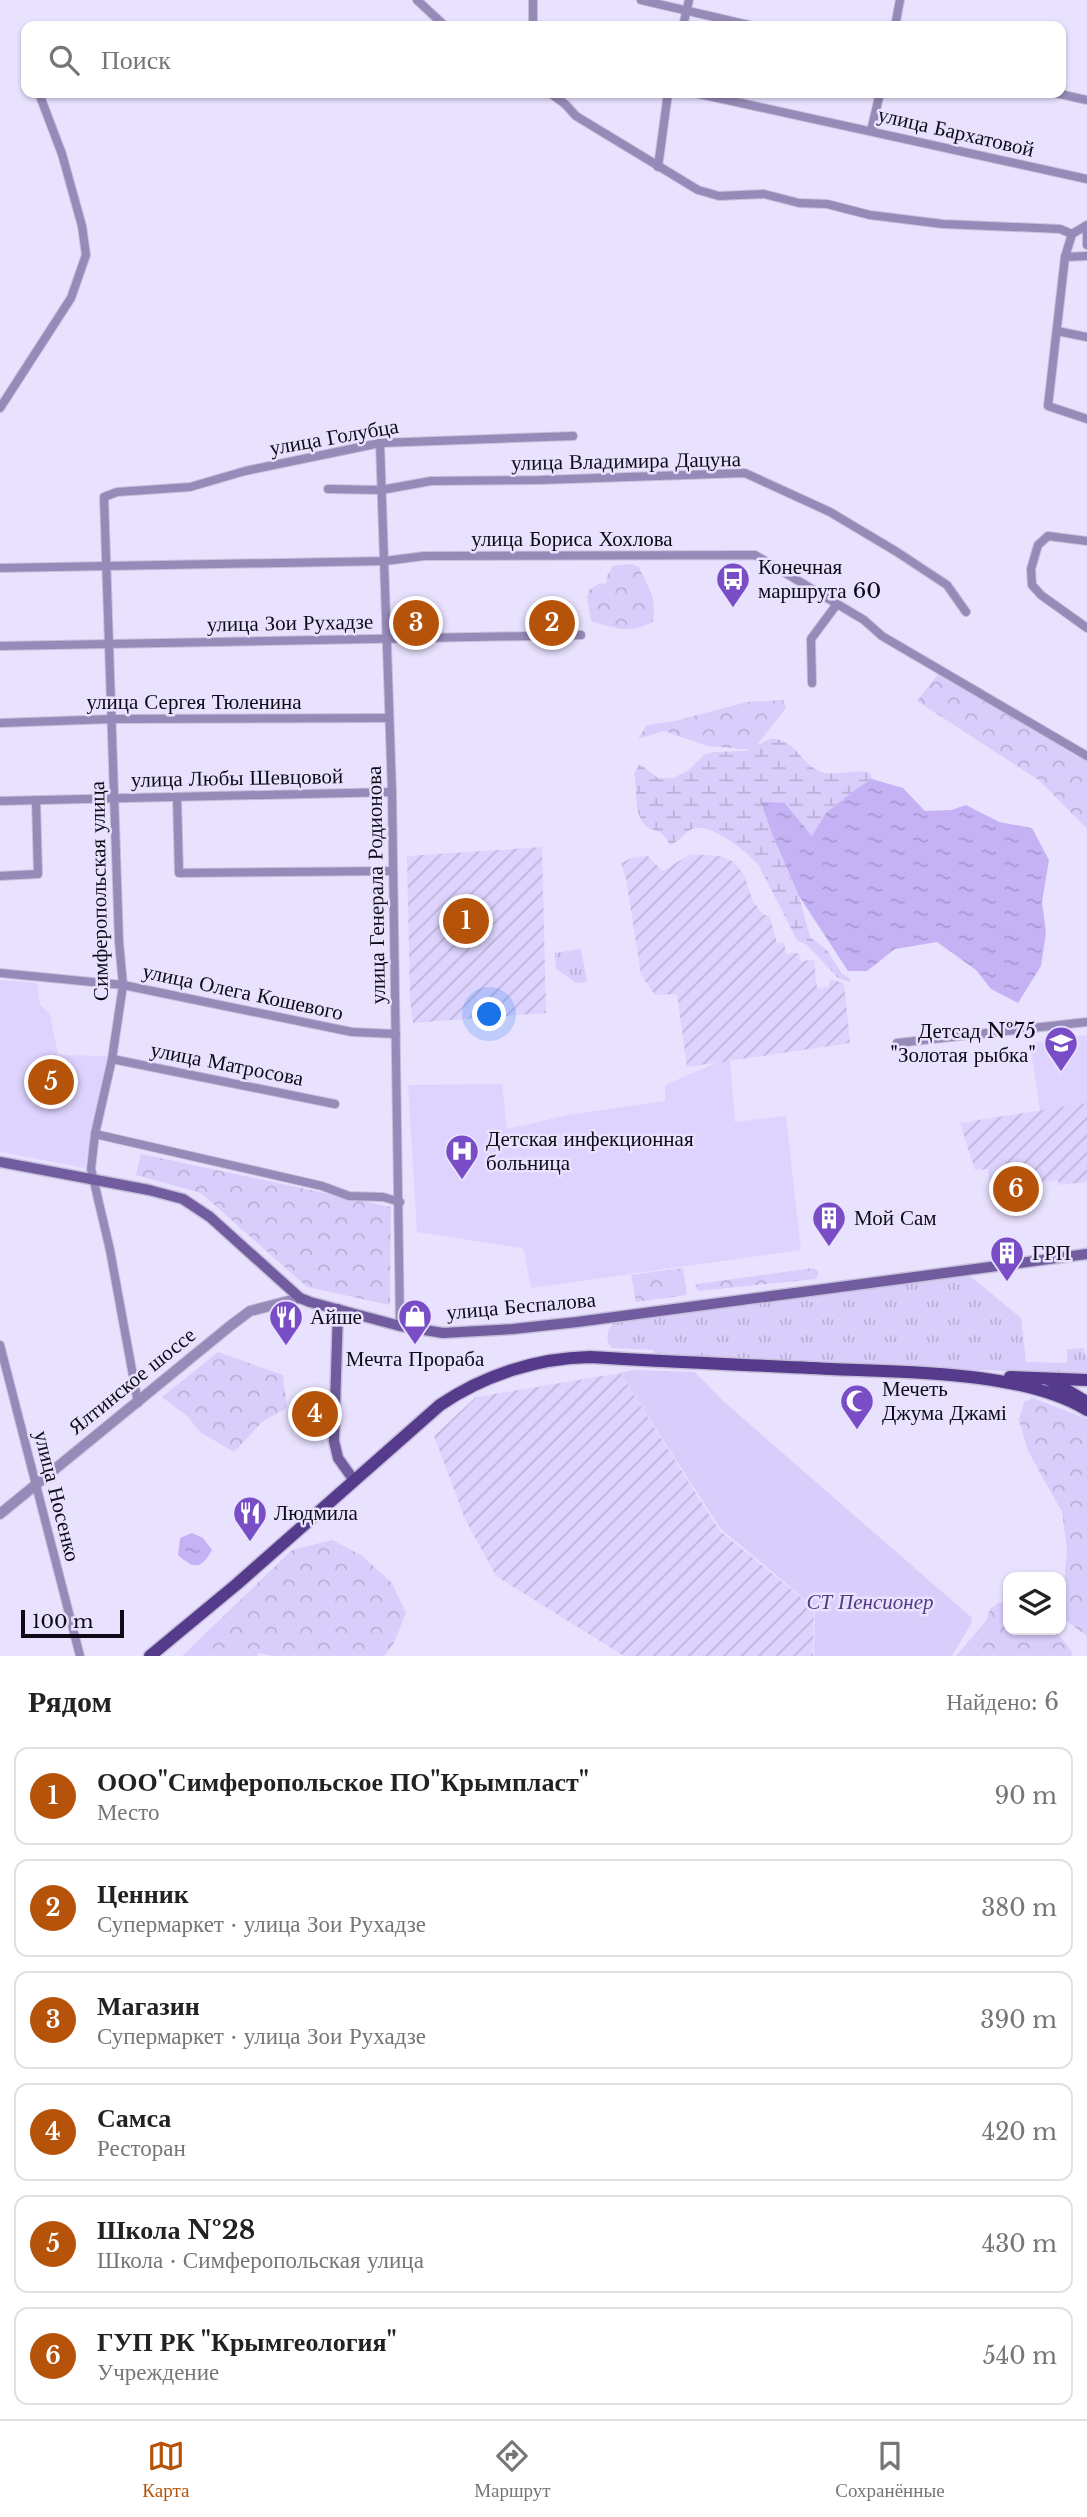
<!DOCTYPE html>
<html lang="ru">
<meta charset="utf-8">
<style>
:root{--surface:#fff;--page:#f2f2f2;--text:#222;--muted:#767676;--line:#e0e0e0;--accent:#b45309}
body{margin:0;font-family:"Libre Baskerville",serif;background:var(--page);color:var(--text)}
.controls{position:absolute;right:21px;bottom:21px;display:grid;overflow:hidden;border-radius:14px;box-shadow:0 2px 5px #0004}
.controls button{width:63px;height:63px;display:grid;place-items:center;padding:0;border:0;border-bottom:2px solid var(--line);background:var(--surface);color:var(--text);font:35px sans-serif}
.scale{position:absolute;left:21px;bottom:18px;width:103px;box-sizing:border-box;padding-left:7px;border:4px solid #0d0a16;border-top:0;font-size:19px;line-height:24px;white-space:nowrap;color:#0d0a16;-webkit-text-stroke:5px #e9e2ff;paint-order:stroke}
.you{position:absolute;left:490px;top:1015px;width:24px;height:24px;margin:-18px;border:5px solid #fff;border-radius:50%;background:#1a73e8;box-shadow:0 0 0 10px #1a73e833}
.badge{display:grid;place-items:center;width:46px;height:46px;border-radius:50%;background:var(--accent);color:#fff;font-size:23px;font-weight:700}
.pin{position:absolute;translate:-50% -50%;border:4px solid #fff;box-shadow:0 2px 7px #0006}
.list{margin:0;padding:0;list-style:none}
h2{display:flex;justify-content:space-between;align-items:center;height:91px;margin:0;padding:0 28px;font-size:30px}
h2 small{font-size:23px;font-weight:400;color:var(--muted)}
.list li{display:grid;grid-template-columns:46px 1fr auto;gap:21px;align-items:center;box-sizing:border-box;height:98px;margin:0 14px 14px;padding:0 14px;border:2px solid var(--line);border-radius:14px}
.list b{display:block;font-size:26px;white-space:nowrap}
.list p{margin:0;font-size:23px;white-space:nowrap;color:var(--muted)}
.list em{font-size:23px;font-style:normal;color:var(--muted)}
.icon{flex:none;width:38px;height:38px;fill:none;stroke:currentColor;stroke-width:2;stroke-linecap:round;stroke-linejoin:round}
.map{position:relative;flex:none;width:1087px;height:1656px;overflow:hidden}
.search{position:absolute;background:var(--surface);box-shadow:0 2px 5px #0004;left:21px;right:21px;top:21px;height:77px;display:flex;align-items:center;gap:18px;box-sizing:border-box;padding:0 24px;border-radius:14px;color:var(--muted);font-size:26px}
.sheet{height:763px;background:var(--surface)}
nav{display:flex;justify-content:space-around;align-items:center;box-sizing:border-box;height:98px;border-top:2px solid var(--line);background:var(--surface);font-size:19px;color:var(--muted)}
nav a{display:grid;justify-items:center;gap:4px}
nav .on{color:var(--accent)}
.map>svg:first-child{display:block}
.built{fill:#ddd3fe}
.industrial{fill:url(#industrial-furrows)}
.green{fill:#d9cdfc}
.forest{fill:url(#forest-crowns)}
.wetland{fill:url(#wetland-marsh)}
.park{fill:url(#park-tufts)}
.water{fill:url(#water-ripples)}
.lines{fill:none;stroke-linecap:round;stroke-linejoin:round}
.minor-casing{stroke:#c6bfda;stroke-width:10}
.tertiary-casing{stroke:#c6bfda;stroke-width:12}
.secondary-casing{stroke:#c6bfda;stroke-width:13}
.primary-casing{stroke:#c6bfda;stroke-width:15}
.minor{stroke:#968ab8;stroke-width:8}
.tertiary{stroke:#968ab8;stroke-width:10}
.secondary{stroke:#705c9f;stroke-width:10}
.primary{stroke:#563a8c;stroke-width:12}
.labels{text-anchor:middle;dominant-baseline:central;stroke-width:5;stroke-linejoin:round;paint-order:stroke}
.street-label{font-size:21px;fill:#0d0a16;stroke:#e9e2ff}
.poi-label{font-size:21px;fill:#0d0a16;stroke:#e9e2ff;text-anchor:start}
.park-label{font-size:21px;font-style:italic;fill:#533986;stroke:#e9e2ff}
</style>
<div class="map">
<svg width="1087" height="1656" viewBox="0 0 1087 1656">
<defs>
<pattern id="industrial-furrows" width="10" height="10" patternUnits="userSpaceOnUse" patternTransform="scale(1.75)"><rect width="10" height="10" fill="#ddd3fe"/><path d="M-1 1l2-2M0 10L10 0M9 11l2-2" fill="none" stroke="#bcb4d9"/></pattern>
<pattern id="forest-crowns" width="20" height="18" patternUnits="userSpaceOnUse" patternTransform="scale(1.75)"><rect width="20" height="18" fill="#d9cdfc"/><path d="M2 6a3 3 0 1 1 6 0M12 15a3 3 0 1 1 6 0" fill="none" stroke="#b9afd7"/></pattern>
<pattern id="wetland-marsh" width="20" height="14" patternUnits="userSpaceOnUse" patternTransform="scale(1.75)"><rect width="20" height="14" fill="#d9cdfc"/><path d="M1 5h8M5 5V1M11 12h8M15 12V8" fill="none" stroke="#b9afd7"/></pattern>
<pattern id="park-tufts" width="24" height="20" patternUnits="userSpaceOnUse" patternTransform="scale(1.75)"><rect width="24" height="20" fill="#d9cdfc"/><path d="M3 7l-1-3M5 7V3M7 7l1-3M15 17l-1-3M17 17v-4M19 17l1-3" fill="none" stroke="#b9afd7"/></pattern>
<pattern id="water-ripples" width="26" height="14" patternUnits="userSpaceOnUse" patternTransform="scale(1.75)"><rect width="26" height="14" fill="#c4b2f5"/><path d="M2 4q2-2 4 0t4 0M15 11q2-2 4 0t4 0" fill="none" stroke="#a798d1"/></pattern>
</defs>
<rect width="100%" height="100%" fill="#e9e2ff"/>
<g class="built">
<path d="M0,980l37,3 3,22 10,9 8,41 49,1 -22,112 -85,-16z"/>
<path d="M1087,1035v68l-47,8 -10,-68z"/>
<path d="M730,1060l5,62 51,-6 15,134 -270,38 -7,-38 -3,-2 -104,-16 -9,-147 94,-1 5,45 61,-14 97,-14v-16l55,-24z"/>
</g>
<g class="industrial">
<path d="M542,847l4,166 -133,10 -3,-23 -3,-144z"/>
<path d="M691,854l29,2 14,6 10,13 9,26 11,14h5l8,28 7,-1 2,12 13,-1 1,8 14,-1 3,28 12,-1v-8l15,4 6,60 -163,24 -10,-73 -22,1 -14,-20 -15,-96 -5,-16 13,-6 14,-1 14,15z"/>
<path d="M1087,1103v79l-28,3 -1,-5 -67,11 -3,-22 -13,1 -15,-47z"/>
<path d="M620,1373l99,157 95,78 -1,48h-189l-128,-80 -31,-57 -31,-83 42,-39z"/>
</g>
<path class="green" d="M633,1370l62,2 28,29 248,216 1,5 -20,34h-138l1,-48 -95,-80 -100,-155z"/>
<g class="forest">
<path d="M631,564l8,3c9,22 18,28 14,54 -20,14 -41,7 -62,0l-4,-24 2,-7 9,-6 8,-1 1,-7 6,-10z"/>
<path d="M938,674l149,85v70l-47,-48 -123,-80z"/>
<path d="M783,700l3,8 -33,42 -46,-4 -43,-15 -26,8 9,-14 28,-4 72,-19z"/>
<path d="M141,1154l250,53 -1,98 -83,-18 -106,-94 -65,-18z"/>
<path d="M683,1268l4,27 -51,7 -5,-27z"/>
<path d="M813,1268l6,4 -3,7 -117,12 -4,-5 2,-2z"/>
<path d="M218,1352l65,23 4,33 -24,13 -29,31 -34,-20 -12,-15 -26,-20z"/>
<path d="M1033,1398l54,21v217l-26,-19 6,-67 -5,-38 -34,-61 -9,-31 5,-18z"/>
<path d="M332,1540l29,15 31,28 14,30 -12,30 -10,13h-111l-14,-3 -2,3h-75l110,-106z"/>
<path d="M1008,1601v29h47l16,20 1,6h-116l30,-35 4,-12 8,-6z"/>
</g>
<path class="wetland" d="M770,739c22,-2 29,20 45,30 15,10 38,-1 55,4l2,6 -16,10 -30,24 -14,23 -26,-33h-24l10,31 27,62 11,41 17,13 15,24 9,5 -1,3 -12,-4 -31,-33 -10,-5 -39,-76c-13,-13 -46,-42 -66,-35 -8,4 -13,13 -22,16 -11,-20 -16,-11 -26,-21 -11,-14 -6,-35 -10,-51l6,-9 18,14h15l16,-8 15,-15 9,-3 32,-1z"/>
<g class="park">
<path d="M581,949l6,33 -11,1 -20,-14 -1,-16z"/>
<path d="M970,1276l51,42 5,44 41,1v-14l16,-1 4,10v17l-432,-20 -2,-5 -41,-2c-8,-8 -5,-20 4,-27z"/>
</g>
<g class="water">
<path d="M872,779l31,9 22,23 26,-1 15,-5 33,17 33,6 17,32 -7,42 4,31 -5,33 -23,37 -27,-14 -15,-19 -39,-28 -42,7 -28,22h-19l-49,-75 -27,-62 -11,-32 24,1 27,33 14,-23 30,-24z"/>
<path d="M192,1533l11,5 9,12c-11,19 -17,20 -34,5l2,-17z"/>
</g>
<g class="lines">
<g class="minor-casing">
<g id="minor">
<path d="M417,0l28,26"/>
<path d="M641,0l112,26"/>
<path d="M533,26v-26"/>
<path d="M683,26l6,-26"/>
<path d="M895,26l5,-26"/>
<path d="M550,93l15,11 11,12 122,74 21,6 45,-2 35,9 28,1 43,11 73,9 117,5 12,5"/>
<path d="M695,93l392,86"/>
<path d="M1055,93l32,7"/>
<path d="M871,131l9,-38"/>
<path d="M658,167l10,-74"/>
<path d="M1087,225l-15,9 -7,23 -17,149 39,13"/>
<path d="M1087,227v18"/>
<path d="M1065,257l22,-1"/>
<path d="M1057,331l30,6"/>
<path d="M0,408l71,-110 15,-43 -4,-29 -20,-72 -22,-58"/>
<path d="M380,443l12,349 8,534"/>
<path d="M328,489l53,1 50,-9 109,-1 205,-7 85,39 67,40 50,33 19,27"/>
<path d="M1087,541l-39,-5 -10,9 -7,24 1,16 9,10 46,33"/>
<path d="M0,568l385,-7 39,-5 331,-1 109,65 18,16 205,120"/>
<path d="M0,646l581,-11"/>
<path d="M812,683l-1,-44 26,-35"/>
<path d="M0,723l112,-4 277,-1"/>
<path d="M177,798l2,75 214,-2"/>
<path d="M0,801l392,-9"/>
<path d="M0,876l38,-2 -2,-74"/>
<path d="M0,973l123,12 229,47 44,2"/>
<path d="M897,1043l190,-21"/>
<path d="M112,1059l223,45"/>
<path d="M95,1134l227,52 27,10 34,1 17,5"/>
<path d="M0,1345l80,311"/>
<path d="M138,1403l-28,-153 -19,-81 4,-35 17,-75 11,-74 -4,-43 -15,-445 13,-5 73,-5 55,-16 135,-28 193,-7"/>
</g>
</g>
<g class="tertiary-casing">
<path id="tertiary" d="M0,1514l230,-188 20,-15 50,-13"/>
</g>
<g class="secondary-casing">
<g id="secondary">
<path d="M0,1162l149,28 34,9 27,18 90,81 10,4 90,24 43,7 70,-4 64,-7 510,-68"/>
<path d="M338,1309l-4,132 4,17 15,21"/>
</g>
</g>
<g class="primary-casing">
<g id="primary">
<path d="M1010,1377l77,3"/>
<path d="M1048,1379l35,21"/>
<path d="M150,1656l87,-72 203,-179c44,-30 97,-47 150,-48 80,5 161,8 241,12 73,3 193,2 256,41"/>
</g>
</g>
<use href="#minor" class="minor"/>
<use href="#tertiary" class="tertiary"/>
<use href="#secondary" class="secondary"/>
<use href="#primary" class="primary"/>
</g>
<defs>
<g id="bus-pin" transform="scale(1.75)"><path d="M0 17L-7.5 6A9.5 9.5 0 1 1 7.5 6Z" fill="#784dc5" stroke="#e9e2ff"/><path d="M-5-6H5V4H4V6H2V4H-2V6H-4V4H-5ZM-3.5-4V0h7V-4ZM-3.5 1.2v1.5H-2V1.2ZM2 1.2v1.5H3.5V1.2Z" fill="#fff"/></g>
<g id="school-pin" transform="scale(1.75)"><path d="M0 17L-7.5 6A9.5 9.5 0 1 1 7.5 6Z" fill="#784dc5" stroke="#e9e2ff"/><path d="M0-5L7-2L0 1L-7-2ZM-4 1L0 2.5L4 1V4Q0 6-4 4Z" fill="#fff"/></g>
<g id="hospital-pin" transform="scale(1.75)"><path d="M0 17L-7.5 6A9.5 9.5 0 1 1 7.5 6Z" fill="#784dc5" stroke="#e9e2ff"/><path d="M-5-5h3v3.5h4V-5h3V5h-3V1.5h-4V5h-3Z" fill="#fff"/></g>
<g id="building-pin" transform="scale(1.75)"><path d="M0 17L-7.5 6A9.5 9.5 0 1 1 7.5 6Z" fill="#784dc5" stroke="#e9e2ff"/><path d="M-4-6H4V6H1V3H-1V6H-4ZM-2.5-4.3h1.7v1.8h-1.7ZM.8-4.3h1.7v1.8H.8ZM-2.5-1h1.7V.8h-1.7ZM.8-1h1.7V.8H.8Z" fill="#fff"/></g>
<g id="shop-pin" transform="scale(1.75)"><path d="M0 17L-7.5 6A9.5 9.5 0 1 1 7.5 6Z" fill="#784dc5" stroke="#e9e2ff"/><path d="M-5-2.5h2.3a2.7 3.5 0 0 1 5.4 0H5L5.5 6h-11ZM-1.5-2.5h3a1.5 2.3 0 0 0-3 0Z" fill="#fff"/></g>
<g id="restaurant-pin" transform="scale(1.75)"><path d="M0 17L-7.5 6A9.5 9.5 0 1 1 7.5 6Z" fill="#784dc5" stroke="#e9e2ff"/><path d="M-5-6h1v4h1v-4h1v4h1v-4h1v5L-1.5 .5V6h-2V.5L-5-1ZM5-6V6H3V1.5H1.5Q1.5-4 5-6Z" fill="#fff"/></g>
<g id="mosque-pin" transform="scale(1.75)"><path d="M0 17L-7.5 6A9.5 9.5 0 1 1 7.5 6Z" fill="#784dc5" stroke="#e9e2ff"/><path d="M3.5-4.9A6 6 0 1 0 3.5 4.9A5 5 0 1 1 3.5-4.9Z" fill="#fff"/></g>
</defs>
<g fill-rule="evenodd">
<use href="#bus-pin" x="733" y="579"/>
<use href="#school-pin" x="1061" y="1043"/>
<use href="#hospital-pin" x="462" y="1151"/>
<use href="#building-pin" x="829" y="1218"/>
<use href="#building-pin" x="1007" y="1253"/>
<use href="#shop-pin" x="415" y="1316"/>
<use href="#restaurant-pin" x="286" y="1317"/>
<use href="#mosque-pin" x="857" y="1401"/>
<use href="#restaurant-pin" x="250" y="1513"/>
</g>
<g class="labels">
<g class="street-label">
<text transform="translate(956 132) rotate(13)">улица Бархатовой</text>
<text transform="translate(334 437) rotate(-10)">улица Голубца</text>
<text transform="translate(626 461) rotate(-1)">улица Владимира Дацуна</text>
<text x="572" y="539">улица Бориса Хохлова</text>
<text transform="translate(290 623) rotate(-1)">улица Зои Рухадзе</text>
<text x="194" y="702">улица Сергея Тюленина</text>
<text transform="translate(237 778) rotate(-1)">улица Любы Шевцовой</text>
<text transform="translate(376 885) rotate(-91)">улица Генерала Родионова</text>
<text transform="translate(99 891) rotate(-91)">Симферопольская улица</text>
<text transform="translate(243 992) rotate(12)">улица Олега Кошевого</text>
<text transform="translate(227 1064) rotate(11)">улица Матросова</text>
<text transform="translate(521 1306) rotate(-5)">улица Беспалова</text>
<text transform="translate(132 1381) rotate(-39)">Ялтинское шоссе</text>
<text transform="translate(57 1496) rotate(76)">улица Носенко</text>
</g>
<g class="poi-label">
<text x="758" y="567">Конечная<tspan x="758" dy="24">маршрута 60</tspan></text>
<text x="1036" y="1031" text-anchor="end">Детсад №75<tspan x="1036" dy="24">"Золотая рыбка"</tspan></text>
<text x="486" y="1139">Детская инфекционная<tspan x="486" dy="24">больница</tspan></text>
<text x="854" y="1218">Мой Сам</text>
<text x="1032" y="1253">ГРП</text>
<text x="310" y="1317">Айше</text>
<text x="415" y="1359" text-anchor="middle">Мечта Прораба</text>
<text x="882" y="1389">Мечеть<tspan x="882" dy="24">Джума Джамі</tspan></text>
<text x="274" y="1513">Людмила</text>
</g>
<g class="park-label">
<text x="870" y="1602">СТ Пенсионер</text>
</g>
</g>
</svg>
<div class="controls">
<button><svg class="icon" aria-label="layers" viewBox="0 0 24 24"><path d="M12 4l9 5-9 5-9-5zM3 14l9 5 9-5"/></svg></button>
</div>
<div class="scale">100 m</div>
<div class="you"></div>
<div class="pin badge" style="left:466px;top:921px">1</div>
<div class="pin badge" style="left:552px;top:623px">2</div>
<div class="pin badge" style="left:416px;top:623px">3</div>
<div class="pin badge" style="left:315px;top:1414px">4</div>
<div class="pin badge" style="left:51px;top:1082px">5</div>
<div class="pin badge" style="left:1016px;top:1189px">6</div>
<div class="search"><svg class="icon" aria-label="search" viewBox="0 0 24 24"><circle cx="10" cy="10" r="6"/><path d="M15 15l6 6"/></svg>Поиск</div>
</div>
<section class="sheet">
<h2>Рядом<small>Найдено: 6</small></h2>
<ul class="list">
<li><span class="badge">1</span><div><b>ООО&quot;Симферопольское ПО&quot;Крымпласт&quot;</b><p>Место</p></div><em>90 m</em></li>
<li><span class="badge">2</span><div><b>Ценник</b><p>Супермаркет · улица Зои Рухадзе</p></div><em>380 m</em></li>
<li><span class="badge">3</span><div><b>Магазин</b><p>Супермаркет · улица Зои Рухадзе</p></div><em>390 m</em></li>
<li><span class="badge">4</span><div><b>Самса</b><p>Ресторан</p></div><em>420 m</em></li>
<li><span class="badge">5</span><div><b>Школа №28</b><p>Школа · Симферопольская улица</p></div><em>430 m</em></li>
<li><span class="badge">6</span><div><b>ГУП РК &quot;Крымгеология&quot;</b><p>Учреждение</p></div><em>540 m</em></li>
</ul>
</section>
<nav>
<a class="on"><svg class="icon" aria-label="map" viewBox="0 0 24 24"><path d="M3 6l6-2 6 2 6-2v14l-6 2-6-2-6 2zM9 4v14M15 6v14"/></svg>Карта</a>
<a><svg class="icon" aria-label="directions" viewBox="0 0 24 24"><path d="M12 3l9 9-9 9-9-9zM9 14v-3h6M13 9l2 2-2 2"/></svg>Маршрут</a>
<a><svg class="icon" aria-label="saved" viewBox="0 0 24 24"><path d="M7 4h10v16l-5-4-5 4z"/></svg>Сохранённые</a>
</nav>
